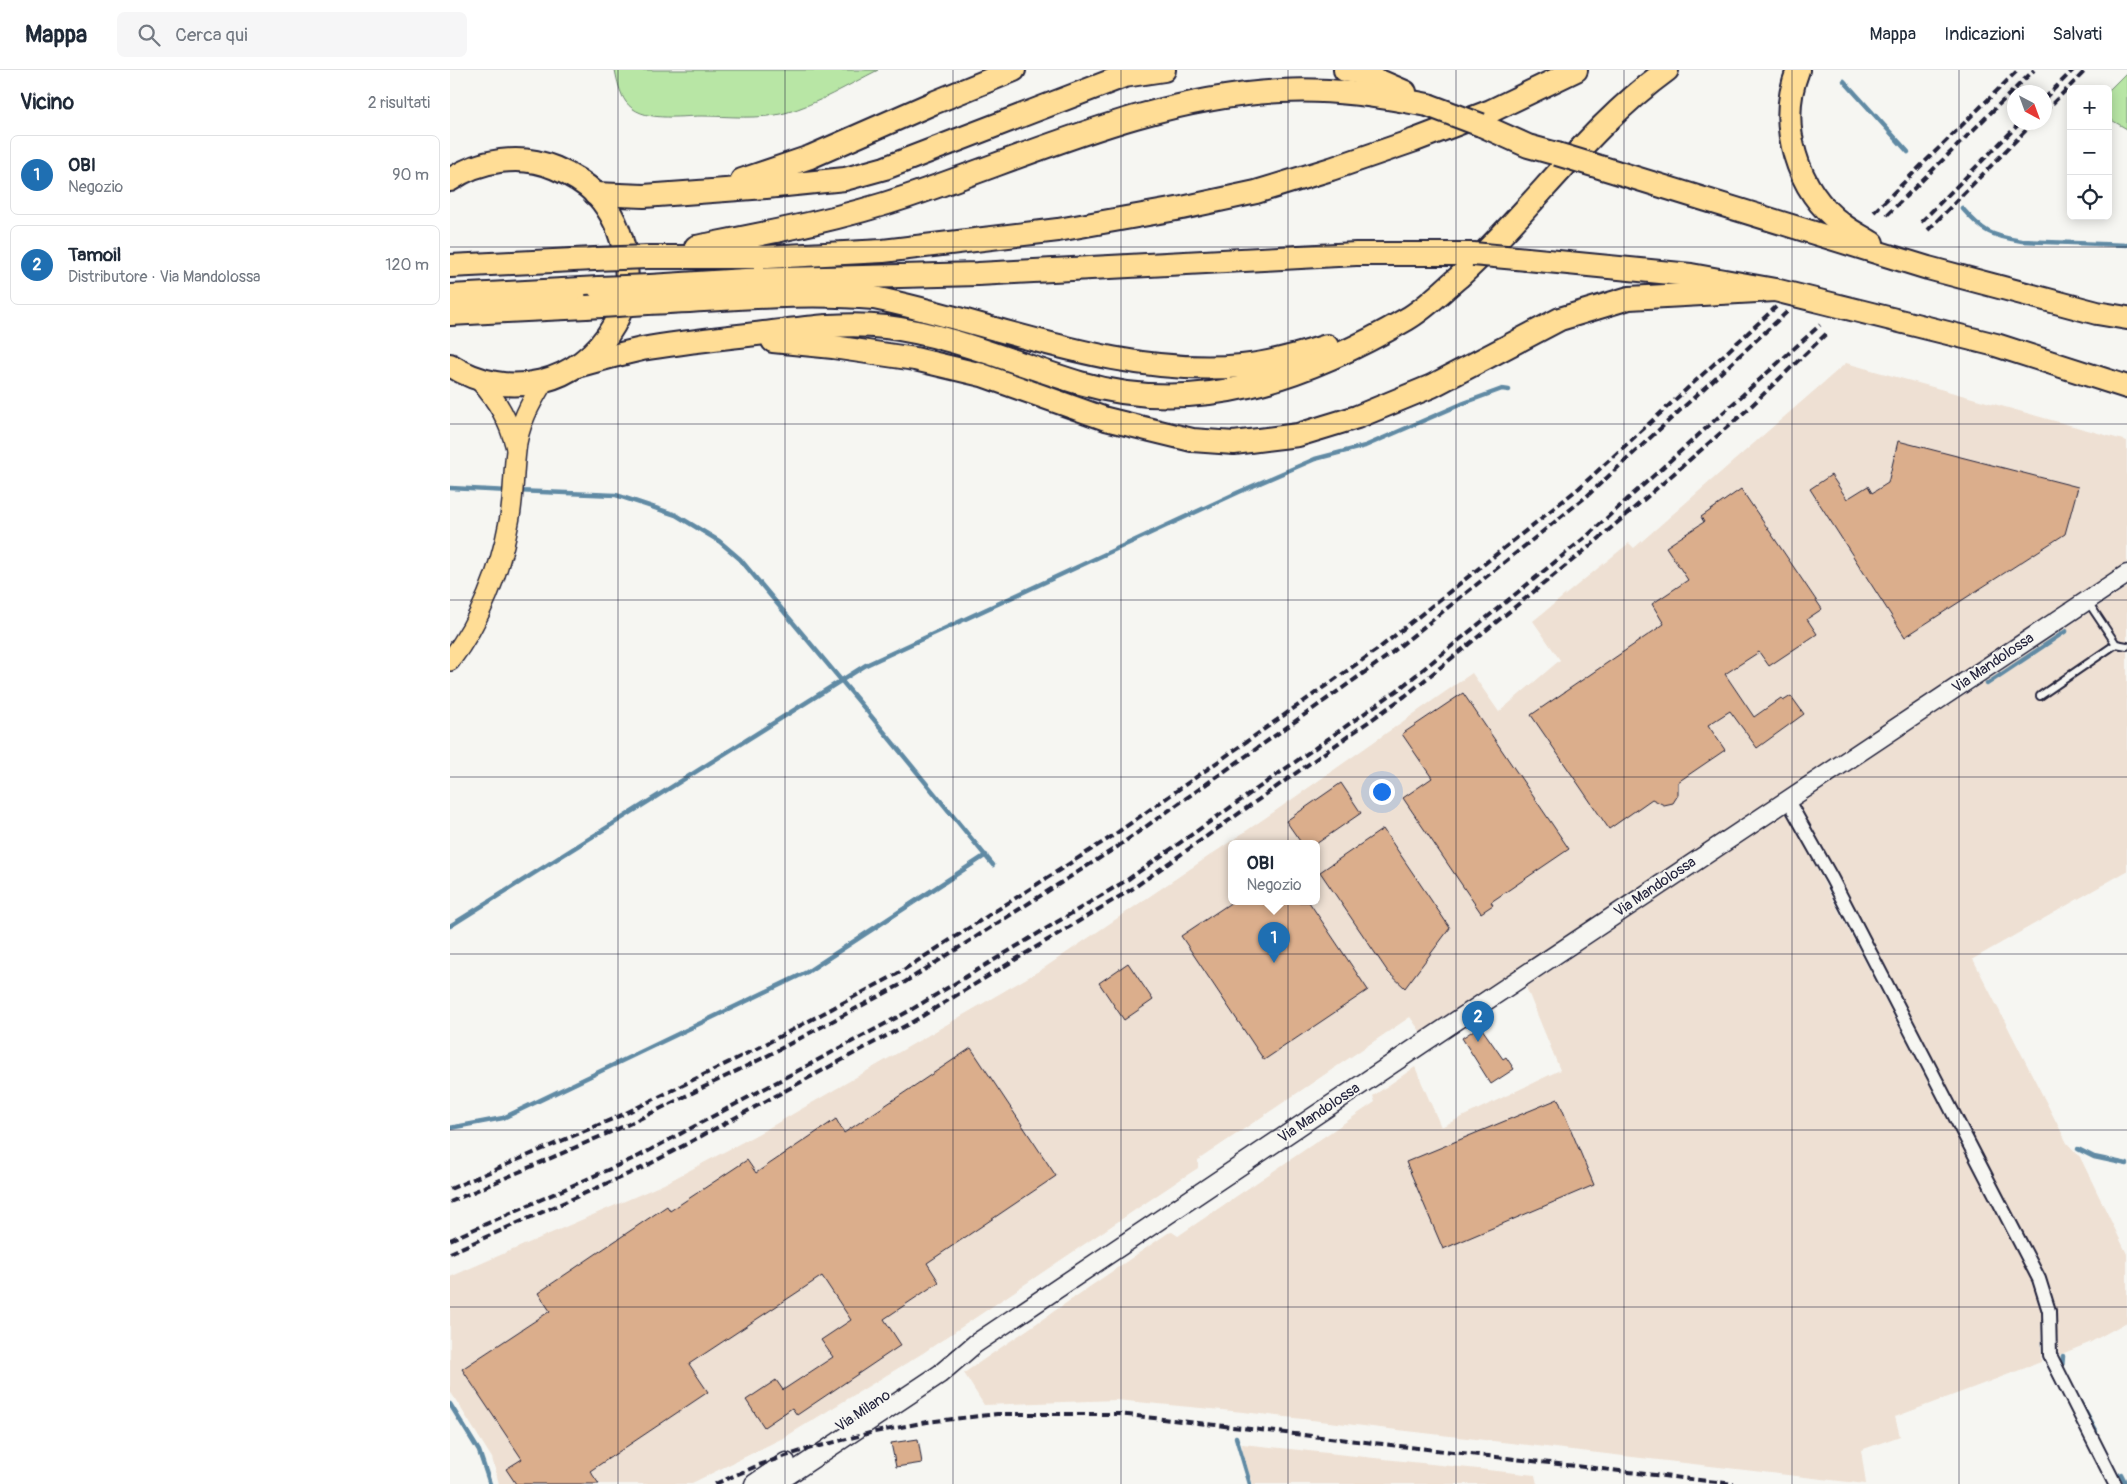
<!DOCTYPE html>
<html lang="it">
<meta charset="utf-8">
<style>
body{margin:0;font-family:Pangolin,sans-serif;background:#f6f6f7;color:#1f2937}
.controls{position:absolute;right:15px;top:15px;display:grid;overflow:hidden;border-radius:8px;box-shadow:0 2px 12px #0003}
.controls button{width:45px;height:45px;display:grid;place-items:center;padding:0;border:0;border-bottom:1px solid #e0e1e3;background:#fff;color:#1f2937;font:25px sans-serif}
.compass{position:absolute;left:1557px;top:15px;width:45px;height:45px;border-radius:50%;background:#fff;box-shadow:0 2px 12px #0003;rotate:139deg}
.you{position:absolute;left:931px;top:721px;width:18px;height:18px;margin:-12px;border:4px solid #fff;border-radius:50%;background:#1a73e8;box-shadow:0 0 0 8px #1a73e833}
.badge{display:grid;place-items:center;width:32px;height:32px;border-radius:50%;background:#1f6fb2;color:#fff;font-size:16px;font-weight:700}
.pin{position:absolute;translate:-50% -41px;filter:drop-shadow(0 1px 2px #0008)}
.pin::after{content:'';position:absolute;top:26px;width:18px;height:15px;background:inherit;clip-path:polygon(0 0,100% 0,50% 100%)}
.popup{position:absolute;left:778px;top:770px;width:92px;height:65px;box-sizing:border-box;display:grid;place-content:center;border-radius:8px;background:#fff;filter:drop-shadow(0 1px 4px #0005);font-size:16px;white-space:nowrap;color:#747a83}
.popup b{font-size:19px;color:#1f2937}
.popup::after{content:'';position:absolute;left:50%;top:100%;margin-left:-10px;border:10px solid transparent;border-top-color:#fff}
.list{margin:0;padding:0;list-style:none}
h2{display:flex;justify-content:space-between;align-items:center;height:65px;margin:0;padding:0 20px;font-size:21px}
h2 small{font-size:16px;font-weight:400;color:#747a83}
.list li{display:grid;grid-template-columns:32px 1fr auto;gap:15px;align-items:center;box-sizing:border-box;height:80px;margin:0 10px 10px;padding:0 10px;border:1px solid #e0e1e3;border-radius:8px}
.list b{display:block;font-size:19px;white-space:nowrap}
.list p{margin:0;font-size:16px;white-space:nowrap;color:#747a83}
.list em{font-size:16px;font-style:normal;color:#747a83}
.icon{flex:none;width:28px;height:28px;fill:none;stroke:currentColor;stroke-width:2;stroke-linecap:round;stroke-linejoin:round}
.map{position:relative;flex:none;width:1677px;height:1414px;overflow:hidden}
header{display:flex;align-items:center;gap:30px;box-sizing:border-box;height:70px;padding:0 25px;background:#fff;border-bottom:1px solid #e0e1e3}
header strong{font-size:24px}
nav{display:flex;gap:28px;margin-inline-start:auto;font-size:18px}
.search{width:350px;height:45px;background:#f6f6f7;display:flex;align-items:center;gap:12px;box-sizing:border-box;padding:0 18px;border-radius:8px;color:#747a83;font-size:19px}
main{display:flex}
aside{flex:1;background:#fff}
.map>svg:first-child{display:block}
</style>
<header>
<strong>Mappa</strong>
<div class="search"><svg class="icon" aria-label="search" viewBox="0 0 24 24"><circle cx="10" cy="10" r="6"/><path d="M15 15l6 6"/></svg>Cerca qui</div>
<nav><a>Mappa</a><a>Indicazioni</a><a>Salvati</a></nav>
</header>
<main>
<aside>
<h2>Vicino<small>2 risultati</small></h2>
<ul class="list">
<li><span class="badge">1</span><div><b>OBI</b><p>Negozio</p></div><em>90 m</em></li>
<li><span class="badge">2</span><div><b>Tamoil</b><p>Distributore · Via Mandolossa</p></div><em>120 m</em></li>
</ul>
</aside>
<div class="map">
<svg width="1677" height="1414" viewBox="0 0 1677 1414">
<rect width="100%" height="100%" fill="#f6f6f2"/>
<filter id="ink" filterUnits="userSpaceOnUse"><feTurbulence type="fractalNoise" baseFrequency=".02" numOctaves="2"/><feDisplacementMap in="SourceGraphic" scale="10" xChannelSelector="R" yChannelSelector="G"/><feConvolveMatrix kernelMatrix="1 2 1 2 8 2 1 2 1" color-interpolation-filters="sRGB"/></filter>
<g filter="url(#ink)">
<g fill="#eee0d3" fill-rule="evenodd">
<path d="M1396,293L1677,371V492L972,964L960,947L748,1090V1098L734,1107L473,1283L335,1367L240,1414H49L42,1388L0,1321V1207L214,1114L317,1059L594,898L821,744L1022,603L1049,642L1110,590L1083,551L1179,473L1184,478ZM782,774H866V832H782Z"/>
<path d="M1677,517V801L1523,889L1617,1073L1630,1087L1677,1184V1252L1639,1273L1609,1285L1604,1230L1348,735Z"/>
<path d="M1337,742L1579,1205L1591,1239V1292L1445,1347L1450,1366L1411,1380L1416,1414L793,1342L666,1330L534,1335L514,1303L718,1163L722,1162L728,1166L925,1032L923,1026L965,997L991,1057L1110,1000L1076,917Z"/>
<path d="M792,1374L1085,1405L1087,1414H803L793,1387Z"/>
</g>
<g fill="#b8e6a5" stroke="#6d8470">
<path d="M165,0H428C398,15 368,34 335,43C308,50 279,46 252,46C230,46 191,53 176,32C170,24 167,10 165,0Z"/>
<path d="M1677,2V59L1658,48V21Z"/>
</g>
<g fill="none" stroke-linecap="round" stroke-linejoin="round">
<g stroke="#608aa4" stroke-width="4.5">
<path d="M1394,11L1458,82"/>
<path d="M1512,138C1533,162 1541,166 1572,171L1677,175"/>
<path d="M0,418L59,421"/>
<path d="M66,421L166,425L226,445L269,471L290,489L421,646L543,795"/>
<path d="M1537,614L1616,561"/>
<path d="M0,856L416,595L789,422L865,389L915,376L1014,333L1052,319L1059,320"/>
<path d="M0,1058L53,1048L357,902L536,785"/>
<path d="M1628,1079L1644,1087L1677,1094"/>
<path d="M1612,1299L1613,1286"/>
<path d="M1630,1332L1646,1361"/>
<path d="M0,1334L29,1381L40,1414"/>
<path d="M786,1367L800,1414"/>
<path d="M1671,1404L1676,1414"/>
</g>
</g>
<g fill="#dbae8c" stroke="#22223b">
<path d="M1448,371L1628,417L1615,464L1455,567L1360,419L1381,405L1397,429L1418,416L1422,423L1438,413Z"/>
<path d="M1291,419L1372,539L1357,549L1367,564L1319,596L1309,582L1275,604L1304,647L1331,628L1333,631L1341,626L1354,644L1307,678L1280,641L1258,655L1275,680L1228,712V725L1223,733L1214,735L1202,729L1159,759L1081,645L1214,554L1202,534L1238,510L1216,477L1254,452L1251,447Z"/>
<path d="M1013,623L1119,779L1041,832L1043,835L1031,843L953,728L982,708L952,664Z"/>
<path d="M891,713L911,743L866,774H852L836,751Z"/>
<path d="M933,759L1000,858L955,918L938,902L870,802Z"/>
<path d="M782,832H859L918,920L814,990L731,866Z"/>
<path d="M678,893L703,930L674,950L649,913Z"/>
<path d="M1030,956L1053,989L1056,987L1064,999L1041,1014L1012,968Z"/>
<path d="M521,978L606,1106L477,1193L489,1212L434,1249L451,1275L347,1345L342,1338L314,1357L296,1330L326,1310L333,1320L383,1287L371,1270L401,1250L372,1206L239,1294L258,1322L140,1401L149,1414H66L56,1399L72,1389L12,1299L100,1241L88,1223L217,1136L220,1141L297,1090L306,1103L386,1049L394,1063Z"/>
<path d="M1108,1029L1144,1115L993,1179L956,1092Z"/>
<path d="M468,1369L472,1393L446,1397L441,1373Z"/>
</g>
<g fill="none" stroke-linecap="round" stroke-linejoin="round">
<g stroke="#22223b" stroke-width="10">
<g id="lane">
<path d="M1666,574L1677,576"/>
<path d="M1590,626L1666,574L1638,532"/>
</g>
</g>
<g stroke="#22223b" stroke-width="16">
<path id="street" d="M1337,729L1382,809L1589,1209L1599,1241L1600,1285L1665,1414"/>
</g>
<g stroke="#22223b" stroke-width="21">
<g id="secondary">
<path d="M304,1414L336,1392"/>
<path d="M325,1414L490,1304L525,1274L973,973L1677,504"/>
</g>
</g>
<g stroke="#22223b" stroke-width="22">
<g id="primary">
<path d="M29,310C48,331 59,351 66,378"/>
<path d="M0,591C30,552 50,501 59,452C64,428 63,405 66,381C68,355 81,332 94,311"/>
</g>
</g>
<g stroke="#22223b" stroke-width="26">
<g id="highway">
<path d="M895,0L911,3L955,22"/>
<path d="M1348,0C1327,54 1346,120 1393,155C1402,162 1413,167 1422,173"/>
<path d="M1031,55L1078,76L1107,84"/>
<path d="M1153,98L1478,198L1647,243L1677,248"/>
<path d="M0,110C29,90 71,83 105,98C119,104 134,112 146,124C177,158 187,214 164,255C130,315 57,332 0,295"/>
<path d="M292,110L360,87L483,33L564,0"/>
<path d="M145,124L194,126L316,117L395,109L435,98L674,6L714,0"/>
<path d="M246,177C317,163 388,150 456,127C581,85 698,28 831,21C881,18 929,26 978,35"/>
<path d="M198,187H317L433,181L608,160L732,138L806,122L881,99L965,70L1041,41L1126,0"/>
<path d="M1077,189L1241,205L1325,220L1546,275L1677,317"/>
<path d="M0,196L144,189"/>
<path d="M200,216L295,210L528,204L906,184H1023"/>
<path d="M0,226L149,218"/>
<path d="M198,233C272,230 351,221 424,228C543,252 668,308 792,296C821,293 849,285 877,276"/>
<path d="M0,244L136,237"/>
<path d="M323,271L383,277L465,289L532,305L656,349L742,370L784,373L848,365L907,347L982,316L1110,249L1179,228L1325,220"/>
<path d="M127,296C148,290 170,284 192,279C232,272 273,268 314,263C354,258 395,252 436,257C502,265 566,294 630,313C747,347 856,308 957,249C976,238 992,221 1009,207C1082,141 1137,58 1217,0"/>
</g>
</g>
<use href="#lane" stroke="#f6f6f2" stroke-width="6"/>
<use href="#street" stroke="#f6f6f2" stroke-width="12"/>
<use href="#secondary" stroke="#f6f6f2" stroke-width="18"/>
<use href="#primary" stroke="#ffdd96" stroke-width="19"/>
<use href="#highway" stroke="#ffdd96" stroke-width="22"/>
<g stroke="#22223b" stroke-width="4" stroke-dasharray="8 4" stroke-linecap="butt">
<path d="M1594,29L1623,0"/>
<path d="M1594,42L1636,0"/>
<path d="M1424,142L1568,0"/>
<path d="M1437,145L1584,0"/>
<path d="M1471,152L1571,52"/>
<path d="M1478,160L1584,52"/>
<path d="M0,1119L174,1044L308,978L447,904L661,767L928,579L1129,418L1326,237"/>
<path d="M0,1132L179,1054L313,988L452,914L667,777L935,588L1137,426L1338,241"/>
<path d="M0,1170L189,1086L459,941L677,810L949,619L1138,465L1370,255"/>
<path d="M0,1183L194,1097L464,951L682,819L955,626L1145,472L1297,340L1377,263"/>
<path d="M265,1414L309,1395L354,1380L420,1363L477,1352L547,1344H669L1284,1414"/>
</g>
<g stroke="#22223b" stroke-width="26" stroke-linecap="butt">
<g id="highway-bridge">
<path d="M978,35L1031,55"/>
<path d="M1107,84L1153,98"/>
<path d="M1023,184L1077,189"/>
<path d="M144,189L198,187"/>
<path d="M149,218L200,216"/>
<path d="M136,237L198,233"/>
</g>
</g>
<use href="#highway-bridge" stroke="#ffdd96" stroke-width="22"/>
</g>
</g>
<path fill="none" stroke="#22223b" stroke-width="1" stroke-opacity="0.55" d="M168,0V1414M335,0V1414M503,0V1414M671,0V1414M838,0V1414M1006,0V1414M1174,0V1414M1342,0V1414M1509,0V1414M0,177H1677M0,354H1677M0,530H1677M0,707H1677M0,884H1677M0,1060H1677M0,1237H1677"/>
<g text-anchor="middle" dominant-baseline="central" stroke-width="4" stroke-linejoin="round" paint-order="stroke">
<g font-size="15" fill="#22223b" stroke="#f6f6f2">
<text transform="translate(1543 593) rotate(-34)">Via Mandolossa</text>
<text transform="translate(1205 817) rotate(-34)">Via Mandolossa</text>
<text transform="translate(869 1043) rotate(-34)">Via Mandolossa</text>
<text transform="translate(413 1341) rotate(-34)">Via Milano</text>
</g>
</g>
</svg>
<div class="controls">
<button>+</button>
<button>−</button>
<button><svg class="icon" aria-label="locate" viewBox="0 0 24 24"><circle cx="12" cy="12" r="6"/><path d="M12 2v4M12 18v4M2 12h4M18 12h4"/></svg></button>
</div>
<svg class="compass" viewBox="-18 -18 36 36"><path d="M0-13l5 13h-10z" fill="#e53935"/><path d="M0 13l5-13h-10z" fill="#747a83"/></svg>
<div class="you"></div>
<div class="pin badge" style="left:824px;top:893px">1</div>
<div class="popup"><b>OBI</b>Negozio</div>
<div class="pin badge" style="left:1028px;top:972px">2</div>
</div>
</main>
